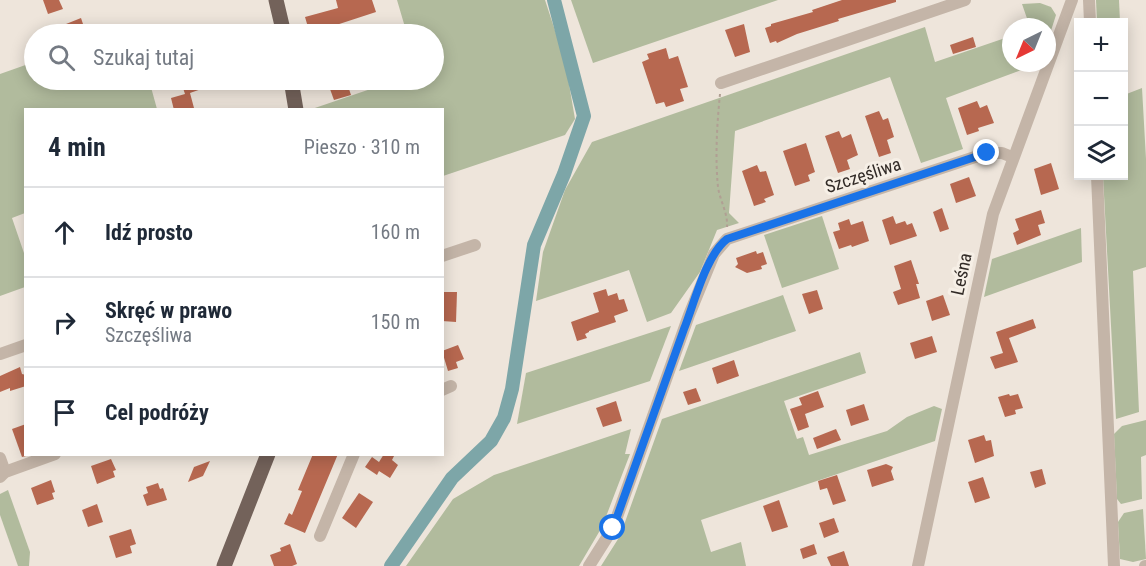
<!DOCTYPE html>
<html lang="pl">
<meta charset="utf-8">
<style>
body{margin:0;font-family:"Roboto Condensed",sans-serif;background:#f6f6f7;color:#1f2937}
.controls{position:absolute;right:18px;top:18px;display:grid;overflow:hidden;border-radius:0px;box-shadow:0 3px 15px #0003}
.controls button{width:54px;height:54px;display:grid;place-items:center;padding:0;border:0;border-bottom:2px solid #e0e1e3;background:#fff;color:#1f2937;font:30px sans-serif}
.compass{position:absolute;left:1002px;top:18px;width:54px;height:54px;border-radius:50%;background:#fff;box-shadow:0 3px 15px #0003;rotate:223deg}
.stop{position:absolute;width:18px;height:18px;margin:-14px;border:4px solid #1a73e8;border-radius:50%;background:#fff}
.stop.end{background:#1a73e8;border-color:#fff;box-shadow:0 2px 6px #0008}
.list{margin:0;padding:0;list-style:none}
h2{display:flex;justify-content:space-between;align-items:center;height:78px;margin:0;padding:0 24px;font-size:26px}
h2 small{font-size:20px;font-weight:400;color:#747a83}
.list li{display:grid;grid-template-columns:39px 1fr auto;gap:18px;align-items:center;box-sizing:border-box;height:90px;padding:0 24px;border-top:2px solid #e0e1e3}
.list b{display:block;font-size:22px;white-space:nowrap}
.list p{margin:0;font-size:20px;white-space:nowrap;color:#747a83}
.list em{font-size:20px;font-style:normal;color:#747a83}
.icon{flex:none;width:33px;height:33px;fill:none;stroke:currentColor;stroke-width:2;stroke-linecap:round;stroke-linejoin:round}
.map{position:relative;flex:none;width:1146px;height:566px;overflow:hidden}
.search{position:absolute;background:#fff;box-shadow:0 3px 15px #0003;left:24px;top:24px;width:420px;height:66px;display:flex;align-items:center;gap:15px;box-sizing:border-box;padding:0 21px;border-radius:33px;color:#747a83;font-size:22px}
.panel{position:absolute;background:#fff;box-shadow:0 3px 15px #0003;left:24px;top:108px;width:420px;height:348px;border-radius:0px}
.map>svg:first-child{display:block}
</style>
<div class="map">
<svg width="1146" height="566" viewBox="0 0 1146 566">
<rect width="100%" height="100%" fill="#eee5db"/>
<g fill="#b1bb9d">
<path d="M397,0H545L565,61L575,119L565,135L443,176L442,110H309L397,80H434V34H407Z"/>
<path d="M571,0H778L593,63Z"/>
<path d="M1096,0H1119L1120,22H1097Z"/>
<path d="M1040,3L1051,7L1056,15L1047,43V27H1030L1022,4Z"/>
<path d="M925,27L935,62L1011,36V63H1040L946,98L963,149L921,163L890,77L735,131L729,213L739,223L717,230L700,272L671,313L647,322L629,270L536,301L543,252L565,190L592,142Z"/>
<path d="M34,62V80H149L157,109L26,110L25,213L12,218L25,256V287L0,296V74Z"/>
<path d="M1142,88L1146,159V267L1133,271L1139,412L1116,419L1103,176H1124V95Z"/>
<path d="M822,216L839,269L782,288L764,235Z"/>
<path d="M1081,228L1082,262L984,297L992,259Z"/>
<path d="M783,295L796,331L679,371L696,325Z"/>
<path d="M671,326L650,381L517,424L526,373Z"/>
<path d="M860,352L866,373L784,401L797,439L803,437L809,455L887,431L907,417L934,406L942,409L935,441L701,520L711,552L741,542L746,566H601L620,536L662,419Z"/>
<path d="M1146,420V455L1141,457L1142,499L1121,504L1117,499L1114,434L1122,426Z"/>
<path d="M631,429L625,454H630L602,527L579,566H406L453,499L494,475Z"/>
<path d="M8,490L30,552L29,566H18L0,515V494Z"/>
<path d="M1143,509L1146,559L1133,562L1120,559L1118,522L1124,513Z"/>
</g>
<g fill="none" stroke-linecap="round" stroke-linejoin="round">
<path stroke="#7da6a8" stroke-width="14" d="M391,566L452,478L491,441L504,418L512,389L534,245L564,174L584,116L554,0"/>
</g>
<g fill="#b76850">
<path d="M43,0H59L63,9L48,14Z"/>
<path d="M336,0H372L376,12L327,28L328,34H310L305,17L338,8Z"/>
<path d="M842,0H896V2L838,19L839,21L797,34L777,43L776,41L770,43L765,28L771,26V24L813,12L812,10Z"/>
<path d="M81,18L85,30L70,34L66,24Z"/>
<path d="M744,24L750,52L735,57L725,30Z"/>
<path d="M973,37L976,47L953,54L950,45Z"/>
<path d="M666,48L669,59L678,56L688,87L680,89L684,101L666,107L664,102L656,104L642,62L649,59L647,54Z"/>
<path d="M187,80H224V81L190,93L194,108L174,110L171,98L185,94L181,82Z"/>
<path d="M333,80H346L351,95L334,100L327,81Z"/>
<path d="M977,101L980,108L987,105L994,123L978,128L979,131L967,135L958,108Z"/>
<path d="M879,111L883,120L888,118L894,137L887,140L891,153L879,157L865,116Z"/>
<path d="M839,131L842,138L851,134L858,155L847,160L850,169L838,173L825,136Z"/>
<path d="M806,143L815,172L808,175L810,181L795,186L783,151Z"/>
<path d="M1051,163L1059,189L1041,195L1034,169Z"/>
<path d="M757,165L760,172L766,171L774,195L764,199L766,202L754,206L742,171Z"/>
<path d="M969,177L976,196L956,203L950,184Z"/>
<path d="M942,208L949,229L940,232L933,212Z"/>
<path d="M1041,210L1045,223L1038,225L1041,235L1017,245L1013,233L1019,230L1015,219Z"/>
<path d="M893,216L896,224L905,221L907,225L912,223L917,236L890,245L882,220Z"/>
<path d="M849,219L851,225L863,221L869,241L852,247L851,245L839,249L833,232L840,230L838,223Z"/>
<path d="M756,251L757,254L763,252L767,264L761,266L762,269L747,273L735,267L738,264L736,258Z"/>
<path d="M911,260L919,284H916L920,298L898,305L893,292L901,289L894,266Z"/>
<path d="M606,289L608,296L617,293L619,300L624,299L628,311L614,316L616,322L589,331V332L585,334L587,338L577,341L571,322L599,312L593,293Z"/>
<path d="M817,290L823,309L809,314L802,294Z"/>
<path d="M442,292H457L456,322L442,321Z"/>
<path d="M943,295L950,315L932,321L926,301Z"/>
<path d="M1033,319L1036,328L1009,338L1018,362L995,369L990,357L1003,353L996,332Z"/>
<path d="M932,336L937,352L915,359L910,343Z"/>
<path d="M458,345L464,359L456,362L458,368L448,371L442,351Z"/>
<path d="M734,360L739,376L717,384L712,368Z"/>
<path d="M20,367L22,374L26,375V386L10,391V388L0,392V376Z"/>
<path d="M696,388L701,401L688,405L683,392Z"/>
<path d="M818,391L824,407L805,414L809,427L798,431L790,409L802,405L799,398Z"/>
<path d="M1009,394L1010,396L1018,394L1023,408L1015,410L1016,414L1005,417L998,397Z"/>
<path d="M616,401L622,421L603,427L596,408Z"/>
<path d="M864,404L869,420L851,426L846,410Z"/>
<path d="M26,424V456L22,457L12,429Z"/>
<path d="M836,429L841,440L817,449L813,438Z"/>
<path d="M984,435L986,441L991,440L994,456L975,463L968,440Z"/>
<path d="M313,454H338L305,533L284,524L289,513L292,515L302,491L298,490Z"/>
<path d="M384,454H395L392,460L398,465L390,478L379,471L377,475L365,467L372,457L379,462Z"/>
<path d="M111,459L116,470L113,471L115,477L97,484L91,466Z"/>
<path d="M210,461L203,476L188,482L194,467Z"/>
<path d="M886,464L893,467L891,471L894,480L872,487L867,470Z"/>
<path d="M1042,469L1046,484L1035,488L1030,472Z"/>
<path d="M837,475L846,501L833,505L827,488L820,490L818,481Z"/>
<path d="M983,477L990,498L975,503L968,482Z"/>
<path d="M51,480L55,492L52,493L54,499L37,505L31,488Z"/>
<path d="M158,483L160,489L163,488L167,500L147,506L143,495L148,493L146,487Z"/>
<path d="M359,493L373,502L356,528L342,518Z"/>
<path d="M779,500L788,527L772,532L763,506Z"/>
<path d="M97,504L103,522L88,527L82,510Z"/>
<path d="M834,518L839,532L824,538L819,523Z"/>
<path d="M131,529L136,544L130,546L132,553L116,558L109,536Z"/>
<path d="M290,544L297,564L292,566H274L270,555L281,551L280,548Z"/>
<path d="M814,544L817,554L803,559L800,549Z"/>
<path d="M844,551L849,566H831L827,557Z"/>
</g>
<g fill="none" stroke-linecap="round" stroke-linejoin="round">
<path stroke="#b09f93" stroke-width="2" stroke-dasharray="3 3" stroke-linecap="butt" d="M720,94C717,124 715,157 718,187C720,201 728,213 727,227"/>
<g stroke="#c4b5a8" stroke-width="12">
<path d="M1089,0L1090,22"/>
<path d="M721,83L965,0"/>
<path d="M1097,176L1114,566"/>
<path d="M442,256L475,245"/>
<path d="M0,354L26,345"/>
<path d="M442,390L451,386"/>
<path d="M0,458L5,472"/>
<path d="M0,477L5,472L55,454"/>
<path d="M320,536L354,454"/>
<path d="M589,566L613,528L689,315L714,254L727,239L987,153H1002L1012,157"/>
<path d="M918,566L993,214L1072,0"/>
<path d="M1145,566H1146"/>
</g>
<g stroke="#73625a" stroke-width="15">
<path d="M276,0L284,34"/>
<path d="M291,80L296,110"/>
<path d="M224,566L268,454"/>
</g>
</g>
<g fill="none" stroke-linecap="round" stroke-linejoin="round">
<path stroke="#1a73e8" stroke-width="8" d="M613,528C637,462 660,395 684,329C694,304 706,255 727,239L987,153"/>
</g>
<g text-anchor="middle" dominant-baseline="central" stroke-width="6" stroke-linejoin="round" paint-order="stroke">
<g font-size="18" fill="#322b27" stroke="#f6efe6">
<text transform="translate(863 175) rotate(-18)">Szczęśliwa</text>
<text transform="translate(961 274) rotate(-78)">Leśna</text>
</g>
</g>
</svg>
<div class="controls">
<button>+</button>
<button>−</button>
<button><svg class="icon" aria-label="layers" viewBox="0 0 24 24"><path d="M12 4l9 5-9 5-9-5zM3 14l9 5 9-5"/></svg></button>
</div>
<svg class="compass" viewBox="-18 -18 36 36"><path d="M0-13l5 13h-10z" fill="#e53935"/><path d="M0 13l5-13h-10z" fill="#747a83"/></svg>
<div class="stop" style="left:613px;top:528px"></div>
<div class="stop end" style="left:987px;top:153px"></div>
<div class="search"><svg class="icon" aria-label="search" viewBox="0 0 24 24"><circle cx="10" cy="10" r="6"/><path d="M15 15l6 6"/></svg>Szukaj tutaj</div>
<section class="panel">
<h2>4 min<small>Pieszo · 310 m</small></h2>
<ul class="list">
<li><svg class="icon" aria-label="ahead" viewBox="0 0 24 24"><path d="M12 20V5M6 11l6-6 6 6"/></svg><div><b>Idź prosto</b></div><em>160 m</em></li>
<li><svg class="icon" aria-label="right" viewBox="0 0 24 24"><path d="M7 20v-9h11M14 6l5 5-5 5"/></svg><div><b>Skręć w prawo</b><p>Szczęśliwa</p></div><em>150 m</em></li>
<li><svg class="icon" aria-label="arrive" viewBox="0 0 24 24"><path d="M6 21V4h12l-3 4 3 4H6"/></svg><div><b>Cel podróży</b></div></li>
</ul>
</section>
</div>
